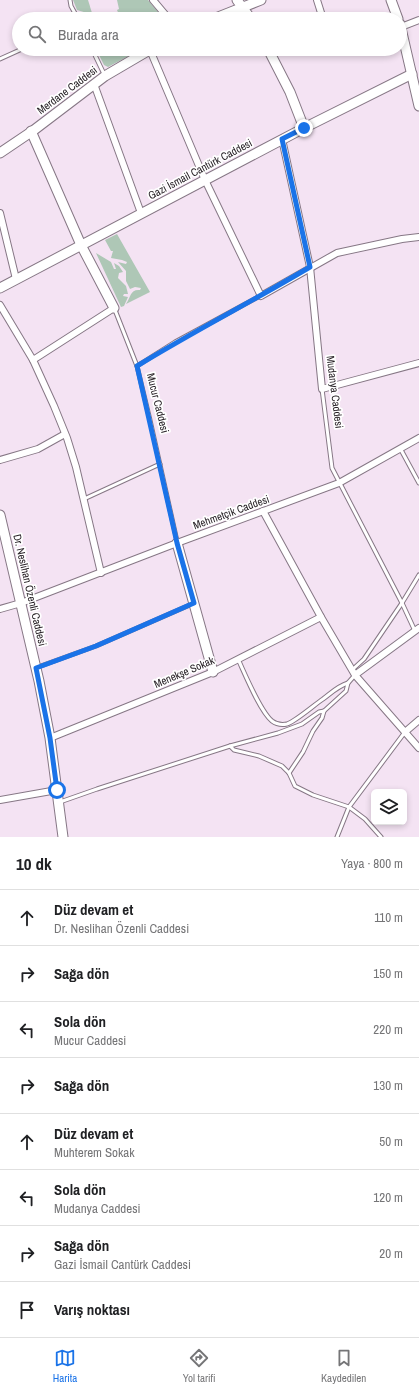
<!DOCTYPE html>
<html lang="tr">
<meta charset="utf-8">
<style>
body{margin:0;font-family:"Archivo Narrow",sans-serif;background:#f6f6f6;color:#202124}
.controls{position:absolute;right:12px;bottom:12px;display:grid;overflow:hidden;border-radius:6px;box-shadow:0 2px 6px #0003}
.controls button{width:36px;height:36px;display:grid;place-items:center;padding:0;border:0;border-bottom:1px solid #e0e0e0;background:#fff;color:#202124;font:20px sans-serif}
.stop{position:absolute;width:12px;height:12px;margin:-9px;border:3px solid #1a73e8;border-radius:50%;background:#fff}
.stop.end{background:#1a73e8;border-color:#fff;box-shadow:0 1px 4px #0008}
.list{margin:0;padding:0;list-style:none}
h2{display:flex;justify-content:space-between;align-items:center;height:52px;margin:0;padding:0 16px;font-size:17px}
h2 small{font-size:13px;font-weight:400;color:#757577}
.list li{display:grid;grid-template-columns:26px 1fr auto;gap:12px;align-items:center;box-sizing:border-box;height:56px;padding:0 16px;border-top:1px solid #e0e0e0}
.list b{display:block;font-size:15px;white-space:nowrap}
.list p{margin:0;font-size:13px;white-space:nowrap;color:#757577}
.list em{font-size:13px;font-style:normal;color:#757577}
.icon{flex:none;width:22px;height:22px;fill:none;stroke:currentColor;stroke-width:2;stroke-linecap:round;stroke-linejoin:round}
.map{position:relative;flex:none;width:419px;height:837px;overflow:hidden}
.search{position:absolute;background:#fff;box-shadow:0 2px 6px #0003;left:12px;right:12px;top:12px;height:44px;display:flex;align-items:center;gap:10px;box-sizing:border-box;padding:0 14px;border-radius:22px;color:#757577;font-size:15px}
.sheet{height:500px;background:#fff}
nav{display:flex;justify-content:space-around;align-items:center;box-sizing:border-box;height:56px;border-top:1px solid #e0e0e0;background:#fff;font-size:11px;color:#757577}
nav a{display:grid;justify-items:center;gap:2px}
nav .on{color:#1a73e8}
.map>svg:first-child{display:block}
</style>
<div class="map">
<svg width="419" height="837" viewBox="0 0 419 837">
<rect width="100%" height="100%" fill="#f4e3f3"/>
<g fill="#aec7b6">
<path d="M73,0H88L92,13H87L77,10Z"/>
<path d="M117,0H148L164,19H117L120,17L117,10L119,9Z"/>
<path d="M96,49H104L105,51L110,49H142L108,67L104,65Z"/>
<path d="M117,234L150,292L126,304C131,297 130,289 140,290L141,288L135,287L130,289L126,281V271L118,262L126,264L127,262L122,260L111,258L113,251H111L105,240Z"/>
<path d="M96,253L111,262L114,269H116L114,263L119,266L123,272L119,273L118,278L126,286L128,294H124L123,296L128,297L124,306L121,307Z"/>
</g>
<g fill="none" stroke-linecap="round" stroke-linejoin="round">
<g stroke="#867785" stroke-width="5">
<g id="lane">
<path d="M70,0L71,6L77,17"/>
<path d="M77,17L82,16L86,19"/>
<path d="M92,49L105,76"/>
<path d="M0,59L22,49"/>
<path d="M115,310L137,366L150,420L177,541"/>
<path d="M137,366L175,342L260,296"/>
<path d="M322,389L332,468L402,603L415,631"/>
<path d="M400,448L419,483"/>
<path d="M84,499L160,464"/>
<path d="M238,659C245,674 260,711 272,721C276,724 282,725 287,724C296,721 314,705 323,699C331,693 338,686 348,683"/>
<path d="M38,667L96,646L192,604"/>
<path d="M352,670L364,659L402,603L419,575"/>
<path d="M230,746L234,750L259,756L282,766L289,773L295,786L313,795L349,807L365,819L381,837"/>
<path d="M289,773L303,752L313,731L322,718L324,711L346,691L348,683L355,675"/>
<path d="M60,802L97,789L230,746L278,733L302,724L319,712L324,711"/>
<path d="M337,837L349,807L405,732"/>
</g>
</g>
<g stroke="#867785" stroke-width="8">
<g id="street">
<path d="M153,0L169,19"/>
<path d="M317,0L323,19"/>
<path d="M401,27L419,20"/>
<path d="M150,50L205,180L261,296L337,253L402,239L419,237"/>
<path d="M94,84L141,213"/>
<path d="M282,139L310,267L322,389L419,363"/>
<path d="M0,213L16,279"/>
<path d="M0,305L33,360L54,406L67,438L76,467L101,573"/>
<path d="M33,360L114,308"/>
<path d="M0,460L38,449L65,434"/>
<path d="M263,511L321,617L355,675L419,748"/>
<path d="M0,609L21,603L177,543L339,483L419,438"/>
<path d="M355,675L419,628"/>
<path d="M405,732L419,720"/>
<path d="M50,738L213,672L321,617"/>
<path d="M0,800L57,790"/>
</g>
</g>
<g stroke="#867785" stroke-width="11">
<g id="secondary">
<path d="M237,0L251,19"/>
<path d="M391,0L398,19"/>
<path d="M213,19L261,0"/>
<path d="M400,24L419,106"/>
<path d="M268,49L290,92L304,128"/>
<path d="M31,131L81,245L114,308"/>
<path d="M0,153L34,130L105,76L151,49"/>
<path d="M0,288L304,128L412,74"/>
<path d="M0,515L39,681L50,738L63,837"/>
<path d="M177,543L213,672"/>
</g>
</g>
<use href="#lane" stroke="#fff" stroke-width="3"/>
<use href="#street" stroke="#fff" stroke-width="6"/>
<use href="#secondary" stroke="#fff" stroke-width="9"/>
</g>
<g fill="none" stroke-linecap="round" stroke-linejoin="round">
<path stroke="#1a73e8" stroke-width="5" d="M57,790L50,738L36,668L96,646L194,603L177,543L137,366C194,331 253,301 310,267L282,139L304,128"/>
</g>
<g text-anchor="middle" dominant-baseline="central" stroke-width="3.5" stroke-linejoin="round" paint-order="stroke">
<g font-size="11" fill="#231d22" stroke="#fff">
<text transform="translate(67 90) rotate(-37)">Merdane Caddesi</text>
<text transform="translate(200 169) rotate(-28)">Gazi İsmail Cantürk Caddesi</text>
<text transform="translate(335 392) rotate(83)">Mudanya Caddesi</text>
<text transform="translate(158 403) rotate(76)">Mucur Caddesi</text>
<text transform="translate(231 512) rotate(-20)">Mehmetçik Caddesi</text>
<text transform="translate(30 590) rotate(77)">Dr. Neslihan Özenli Caddesi</text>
<text transform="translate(184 672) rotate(-23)">Menekşe Sokak</text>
</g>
</g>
</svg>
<div class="controls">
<button><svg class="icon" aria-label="layers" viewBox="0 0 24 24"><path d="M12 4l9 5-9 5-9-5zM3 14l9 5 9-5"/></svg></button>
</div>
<div class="stop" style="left:57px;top:790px"></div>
<div class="stop end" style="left:304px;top:128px"></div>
<div class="search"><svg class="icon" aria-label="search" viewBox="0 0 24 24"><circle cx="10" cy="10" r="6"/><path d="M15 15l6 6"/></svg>Burada ara</div>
</div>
<section class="sheet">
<h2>10 dk<small>Yaya · 800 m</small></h2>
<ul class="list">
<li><svg class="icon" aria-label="ahead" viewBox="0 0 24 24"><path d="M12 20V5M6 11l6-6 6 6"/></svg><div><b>Düz devam et</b><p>Dr. Neslihan Özenli Caddesi</p></div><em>110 m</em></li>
<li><svg class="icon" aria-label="right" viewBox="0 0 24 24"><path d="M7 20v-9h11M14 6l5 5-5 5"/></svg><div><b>Sağa dön</b></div><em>150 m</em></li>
<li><svg class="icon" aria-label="left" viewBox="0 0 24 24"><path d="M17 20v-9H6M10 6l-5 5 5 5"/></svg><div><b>Sola dön</b><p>Mucur Caddesi</p></div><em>220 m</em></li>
<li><svg class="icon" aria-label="right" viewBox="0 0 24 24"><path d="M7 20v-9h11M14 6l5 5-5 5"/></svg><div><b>Sağa dön</b></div><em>130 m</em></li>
<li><svg class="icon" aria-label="ahead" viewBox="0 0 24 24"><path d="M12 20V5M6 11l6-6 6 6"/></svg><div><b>Düz devam et</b><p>Muhterem Sokak</p></div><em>50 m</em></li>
<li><svg class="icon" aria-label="left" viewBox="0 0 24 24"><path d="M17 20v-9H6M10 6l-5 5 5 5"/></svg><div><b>Sola dön</b><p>Mudanya Caddesi</p></div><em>120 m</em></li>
<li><svg class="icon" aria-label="right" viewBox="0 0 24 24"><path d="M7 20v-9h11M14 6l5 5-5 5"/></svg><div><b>Sağa dön</b><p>Gazi İsmail Cantürk Caddesi</p></div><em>20 m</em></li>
<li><svg class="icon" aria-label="arrive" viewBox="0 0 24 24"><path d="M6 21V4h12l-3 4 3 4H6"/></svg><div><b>Varış noktası</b></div></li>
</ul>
</section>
<nav>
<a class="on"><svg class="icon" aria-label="map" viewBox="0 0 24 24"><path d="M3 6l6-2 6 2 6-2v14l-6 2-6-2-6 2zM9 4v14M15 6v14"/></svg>Harita</a>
<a><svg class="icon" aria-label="directions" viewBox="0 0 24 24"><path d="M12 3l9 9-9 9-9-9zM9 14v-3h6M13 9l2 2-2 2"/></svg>Yol tarifi</a>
<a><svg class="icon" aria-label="saved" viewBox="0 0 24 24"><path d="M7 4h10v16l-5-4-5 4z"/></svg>Kaydedilen</a>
</nav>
